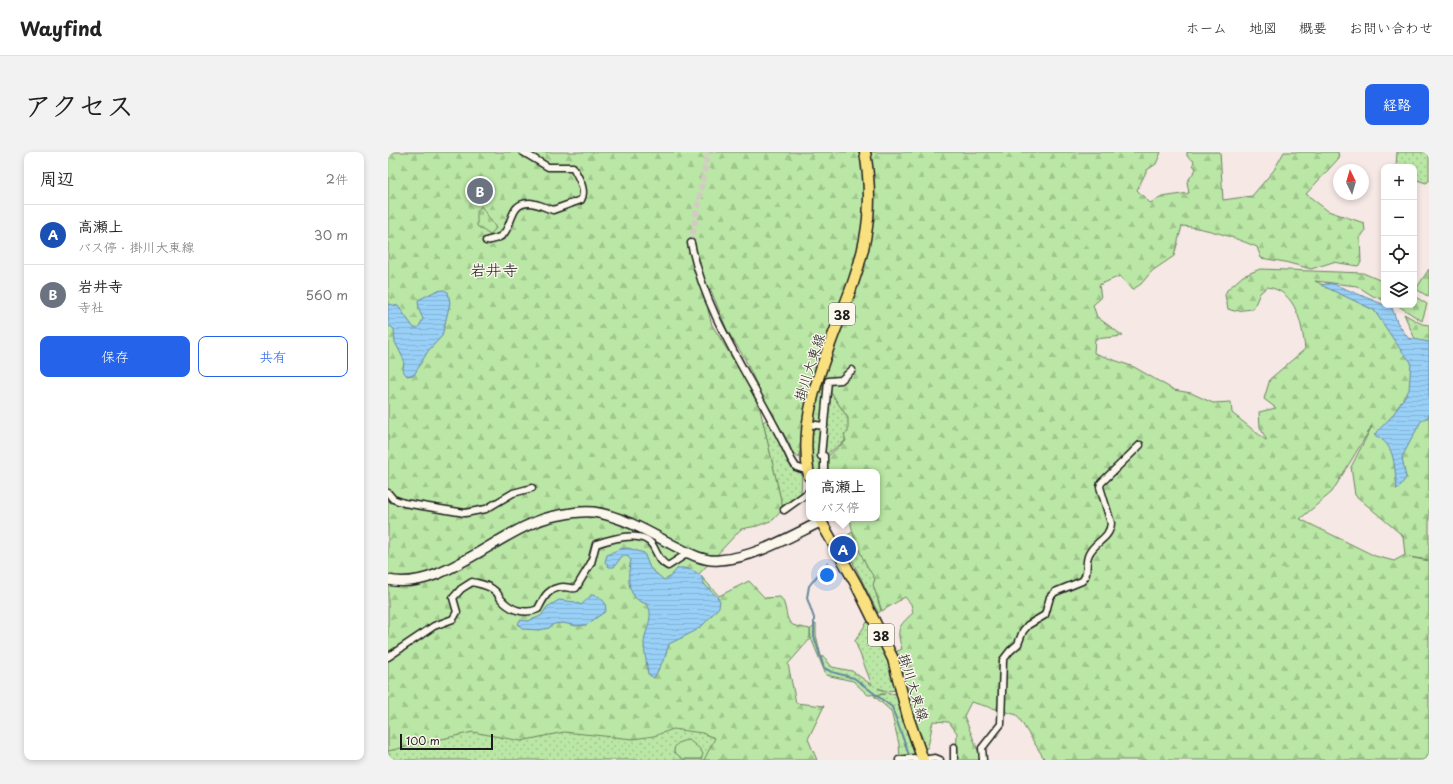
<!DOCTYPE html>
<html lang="ja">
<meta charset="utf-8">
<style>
body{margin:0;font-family:"Playpen Sans","Klee One",sans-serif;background:#f2f2f2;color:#222}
.controls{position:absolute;right:12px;top:12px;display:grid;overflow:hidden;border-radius:8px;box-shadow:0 2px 6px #0003}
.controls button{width:36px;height:36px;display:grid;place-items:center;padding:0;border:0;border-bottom:1px solid #e0e0e0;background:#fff;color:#222;font:20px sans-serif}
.compass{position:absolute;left:945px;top:12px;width:36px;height:36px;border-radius:50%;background:#fff;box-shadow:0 2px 6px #0003;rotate:355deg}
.scale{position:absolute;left:12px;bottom:10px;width:93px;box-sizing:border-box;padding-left:4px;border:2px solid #1c1c1c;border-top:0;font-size:11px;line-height:14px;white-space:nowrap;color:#1c1c1c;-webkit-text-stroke:3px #fbf7ec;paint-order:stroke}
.you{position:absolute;left:439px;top:423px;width:14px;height:14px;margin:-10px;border:3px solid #fff;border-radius:50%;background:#1a73e8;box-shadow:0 0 0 6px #1a73e833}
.badge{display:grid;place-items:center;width:26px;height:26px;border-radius:50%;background:#2563eb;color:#fff;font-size:13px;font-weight:700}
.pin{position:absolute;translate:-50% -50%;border:2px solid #fff;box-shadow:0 1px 4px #0006}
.popup{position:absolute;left:418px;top:317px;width:74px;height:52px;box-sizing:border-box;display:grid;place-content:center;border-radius:8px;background:#fff;filter:drop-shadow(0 1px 3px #0005);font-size:13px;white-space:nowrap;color:#767676}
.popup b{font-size:15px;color:#222}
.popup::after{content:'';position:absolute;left:50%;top:100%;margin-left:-8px;border:8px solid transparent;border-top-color:#fff}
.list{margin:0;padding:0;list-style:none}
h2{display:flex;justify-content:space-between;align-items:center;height:52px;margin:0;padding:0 16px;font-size:17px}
h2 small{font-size:13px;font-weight:400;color:#767676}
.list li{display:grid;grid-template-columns:26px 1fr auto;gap:12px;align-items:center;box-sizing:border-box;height:60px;padding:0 16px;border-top:1px solid #e0e0e0}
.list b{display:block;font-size:15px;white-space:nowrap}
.list p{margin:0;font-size:13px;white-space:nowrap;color:#767676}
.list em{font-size:13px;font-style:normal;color:#767676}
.actions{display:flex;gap:8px;padding:12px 16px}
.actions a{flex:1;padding:9px 0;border:1px solid #2563eb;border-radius:8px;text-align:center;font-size:14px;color:#2563eb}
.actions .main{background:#2563eb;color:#fff}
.icon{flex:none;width:22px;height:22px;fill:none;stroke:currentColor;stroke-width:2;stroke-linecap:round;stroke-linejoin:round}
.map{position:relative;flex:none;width:1041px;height:608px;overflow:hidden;border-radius:8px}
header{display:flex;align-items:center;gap:24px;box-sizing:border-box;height:56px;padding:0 20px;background:#fff;border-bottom:1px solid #e0e0e0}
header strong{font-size:19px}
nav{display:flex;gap:22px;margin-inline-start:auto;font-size:14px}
.intro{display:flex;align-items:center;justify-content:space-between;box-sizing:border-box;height:96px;padding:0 24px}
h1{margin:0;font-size:28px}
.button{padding:10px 18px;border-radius:8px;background:#2563eb;color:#fff;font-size:14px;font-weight:700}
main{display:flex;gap:24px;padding:0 24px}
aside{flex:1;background:#fff;border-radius:8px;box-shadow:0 2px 6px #0003}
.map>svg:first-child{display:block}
</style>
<header>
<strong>Wayfind</strong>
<nav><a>ホーム</a><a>地図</a><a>概要</a><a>お問い合わせ</a></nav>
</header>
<div class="intro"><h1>アクセス</h1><a class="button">経路</a></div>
<main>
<aside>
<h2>周辺<small>2件</small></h2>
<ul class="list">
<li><span class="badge" style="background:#1a4fb4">A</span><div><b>高瀬上</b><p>バス停 · 掛川大東線</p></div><em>30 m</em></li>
<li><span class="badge" style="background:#6b7280">B</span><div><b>岩井寺</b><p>寺社</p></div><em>560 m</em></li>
</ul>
<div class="actions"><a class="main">保存</a><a>共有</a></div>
</aside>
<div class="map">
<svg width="1041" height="608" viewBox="0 0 1041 608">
<defs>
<pattern id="grass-dots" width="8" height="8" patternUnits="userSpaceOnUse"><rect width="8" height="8" fill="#bae7a5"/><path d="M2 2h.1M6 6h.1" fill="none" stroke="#9fc68d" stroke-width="1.8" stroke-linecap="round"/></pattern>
<pattern id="forest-firs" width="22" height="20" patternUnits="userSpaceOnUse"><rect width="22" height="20" fill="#bae7a5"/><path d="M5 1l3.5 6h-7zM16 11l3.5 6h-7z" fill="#9fc68d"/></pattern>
<pattern id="cemetery-stones" width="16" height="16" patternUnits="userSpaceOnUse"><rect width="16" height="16" fill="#bae7a5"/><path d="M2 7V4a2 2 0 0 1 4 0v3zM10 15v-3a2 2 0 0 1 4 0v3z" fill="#9fc68d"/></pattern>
<pattern id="water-rules" width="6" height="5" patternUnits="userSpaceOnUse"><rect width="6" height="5" fill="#99d0f8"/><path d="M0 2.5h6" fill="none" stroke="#83b2d4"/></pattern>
</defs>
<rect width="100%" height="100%" fill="#f6e8e4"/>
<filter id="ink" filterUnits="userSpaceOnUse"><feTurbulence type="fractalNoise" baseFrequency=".025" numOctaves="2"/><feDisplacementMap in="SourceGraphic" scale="8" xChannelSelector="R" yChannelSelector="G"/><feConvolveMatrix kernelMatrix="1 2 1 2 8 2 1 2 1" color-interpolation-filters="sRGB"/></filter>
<g filter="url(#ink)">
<g fill="url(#grass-dots)" stroke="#6b8260">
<path d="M1009,0H1041V29L1038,31L1026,27V15H1008Z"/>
<path d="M439,235L460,266L461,280L457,283V289L436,304L433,320H426C420,293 425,265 430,239Z"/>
<path d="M380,267L400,311L414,321L413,344L395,357L375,270Z"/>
<path d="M464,380L487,427L486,434L493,459L490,461L454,388Z"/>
<path d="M479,470C496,486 501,516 508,538L498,539L490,536L501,542L511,541L531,608H512L511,592L503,559L486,544L497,542L480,543L465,529L438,523L423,486L422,478L428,472V483L433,504L437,506L444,515L464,519L484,533L467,489Z"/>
<path d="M339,570L351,608H0V576Z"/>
</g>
<g fill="url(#forest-firs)" stroke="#6b8260" fill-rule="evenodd">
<path d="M0,0H773L768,12L759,18L749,38L762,51L774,45L801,41L799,30L808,17L805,13L806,9L799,4V0H832L835,48L864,44L886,18L896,0H950L951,6L918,42L940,59L976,71L977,79L972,86L973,111L970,114L945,110L923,117L897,110L873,106L869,95C845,85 819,76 794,74L786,104L764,119L753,132L744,138L732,124L711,133L713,146L705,153L709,165L735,184L707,187L706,201L746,215L786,238L803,241L825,251L843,250L844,261L879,289L872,275L871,260L888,256L876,247L882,227L917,197C914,173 909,139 879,135L872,141L865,157L846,159L840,157L837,143L839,138L855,124L872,117L975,121L996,130V148L985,144L969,134L927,129L986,158L1019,204L1027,187L1016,162L1034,172L1041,173V408L1021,405L1041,409V608H657L629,563L583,550L576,564L594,608H568L569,581L561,570L545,569L540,595L537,597L528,574L507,500L514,497C508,478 510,474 525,461L523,452L517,445L494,459L485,433L487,427C475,409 465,388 462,366H489V320H436V304L441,303L458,289L456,282L460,280V266L439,235L423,242L418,257L411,306L405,302L401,291L387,267L386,262L378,252L356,205L339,178L322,136L320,158L324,173L359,230L372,257L395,357L385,368L369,374L353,377L311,422L331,444L361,429L377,446L392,445C400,452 396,469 405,473C410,475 417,476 422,477V487L400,512L408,551L436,554L420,587L429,608H316L327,586L314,581L285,577L266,584L245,587L176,580L133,589L85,580L0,599ZM984,274L963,315L967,343L1015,384L1017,403L1006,409L987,404L912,367L944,340Z"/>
<path d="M1041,117V145L1028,137Z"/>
<path d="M1026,144L1039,152L1034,169L1009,153H1026Z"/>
</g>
<path fill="url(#cemetery-stones)" stroke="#6b8260" d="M93,54L108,76L102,83L89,74V60Z"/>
<path fill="#bae7a5" stroke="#6b8260" d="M301,588L312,597L315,602L313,607H295L286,600C286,591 293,589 301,588Z"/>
<g fill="url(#water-rules)" stroke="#6788a0">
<path d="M943,131L1004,156L1009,170L1020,186L1041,190V264L1033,269L1014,305L1018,326L1009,338C1006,317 1009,292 986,283L1004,264L1021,238L1023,210L1012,197L986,158L933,133Z"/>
<path d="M56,138L60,140L62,151L54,184L40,199L26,223L19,224L15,219L16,208L7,190L6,177L2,174L0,175V152L10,154L26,176H30L35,167L31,158L30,148L48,139Z"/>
<path d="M240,396L256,401L262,416L276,428L282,425L290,416C297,415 308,419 313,424C315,427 315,430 317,433C322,439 328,442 332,449L331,455L316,472L307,479L281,492L277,505L266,526L260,522C259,512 256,500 256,491C257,477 267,464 259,452C238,447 239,424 243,408L239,404H234L226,415H221L217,410L219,403L231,397Z"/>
<path d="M204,443L212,445L217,451L218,459L198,473L189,474L175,471L166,472L161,476L151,478L135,477L130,472L132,468L140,469L153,464L159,455L171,448L187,450L193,453Z"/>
</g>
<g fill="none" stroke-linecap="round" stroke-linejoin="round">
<path stroke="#6788a0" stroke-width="2" d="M440,410L421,434L419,446L426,466V484L436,516L444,520L466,526L504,555L522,606"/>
<path stroke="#d5c9c6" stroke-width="6" stroke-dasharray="6 3" stroke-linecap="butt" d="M303,91L320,0"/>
<g stroke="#1c1c1c" stroke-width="9">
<g id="street">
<path d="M98,89C104,87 113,87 117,80C125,69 123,51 141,51C149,51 158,56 165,58L193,48C199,38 190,25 185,15H160L135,0"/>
<path d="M303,91C319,171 370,234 403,307L408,315L420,319"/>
<path d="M420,272L436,274"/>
<path d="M436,320V304H433L440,229L453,228L464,218"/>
<path d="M0,341L5,347L16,351L77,361L98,357L125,341L144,336"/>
<path d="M396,358L421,340"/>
<path d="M0,505L46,474L65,467L69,460L65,446L73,437L84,430C92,432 101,433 107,439C110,441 111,445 113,447C122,458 137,463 150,457C156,445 160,436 175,435C180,435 184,437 188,436L203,411L208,392C223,387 255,377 265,394C270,403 271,409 280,414L300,401"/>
<path d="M511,608L526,606L528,608"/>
<path d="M535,608L547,606L552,608"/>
<path d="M566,608V595"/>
<path d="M595,608L594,596L613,572L615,508L622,499L630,492L635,479L640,473L657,463L662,445L667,440L694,429C702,421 696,411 701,402C707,389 722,387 723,371L712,335L713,331L752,293"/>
</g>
</g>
<g stroke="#1c1c1c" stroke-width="12">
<path id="secondary" d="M0,428C56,441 116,371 172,363C182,361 195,359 205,360C233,364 259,379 283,392C297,399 314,410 331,408C366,406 401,385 432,370"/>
</g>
<g stroke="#1c1c1c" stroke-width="13">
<g id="primary">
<path d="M421,324C408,257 444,192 465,131C481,86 485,47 477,0"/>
<path d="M431,366L468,432L505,507L520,565L535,608"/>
</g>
</g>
<use href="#street" stroke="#fbf7ec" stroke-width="6"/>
<use href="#secondary" stroke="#fbf7ec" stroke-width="9"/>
<use href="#primary" stroke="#fae180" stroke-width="10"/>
</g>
</g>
<g text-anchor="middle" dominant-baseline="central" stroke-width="3" stroke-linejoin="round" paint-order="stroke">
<g fill="#fbf7ec" stroke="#5f5e5a" stroke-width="1">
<rect x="441" y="151" width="26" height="22" rx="3"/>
<rect x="480" y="472" width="26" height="22" rx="3"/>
</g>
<g font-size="13" font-weight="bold" fill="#1c1c1c">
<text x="454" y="162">38</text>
<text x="493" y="483">38</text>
</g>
<g font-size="14" fill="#1c1c1c" stroke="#fbf7ec">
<text transform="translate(421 215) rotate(-72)">掛川大東線</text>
<text transform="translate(526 535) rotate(73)">掛川大東線</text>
</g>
<g font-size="16" fill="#1c1c1c" stroke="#fbf7ec">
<text x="106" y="117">岩井寺</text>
</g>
</g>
</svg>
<div class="controls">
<button>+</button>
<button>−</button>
<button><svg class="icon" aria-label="locate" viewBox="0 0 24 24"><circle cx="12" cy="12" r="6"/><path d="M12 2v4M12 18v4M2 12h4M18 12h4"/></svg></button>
<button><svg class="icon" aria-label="layers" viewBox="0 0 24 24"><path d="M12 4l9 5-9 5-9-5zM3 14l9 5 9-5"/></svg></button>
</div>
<svg class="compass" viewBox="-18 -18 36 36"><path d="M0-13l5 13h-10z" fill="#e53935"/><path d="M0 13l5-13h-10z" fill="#767676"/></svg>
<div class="scale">100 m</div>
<div class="you"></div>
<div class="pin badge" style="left:455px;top:397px;background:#1a4fb4">A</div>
<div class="popup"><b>高瀬上</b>バス停</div>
<div class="pin badge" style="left:92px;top:39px;background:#6b7280">B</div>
</div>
</main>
